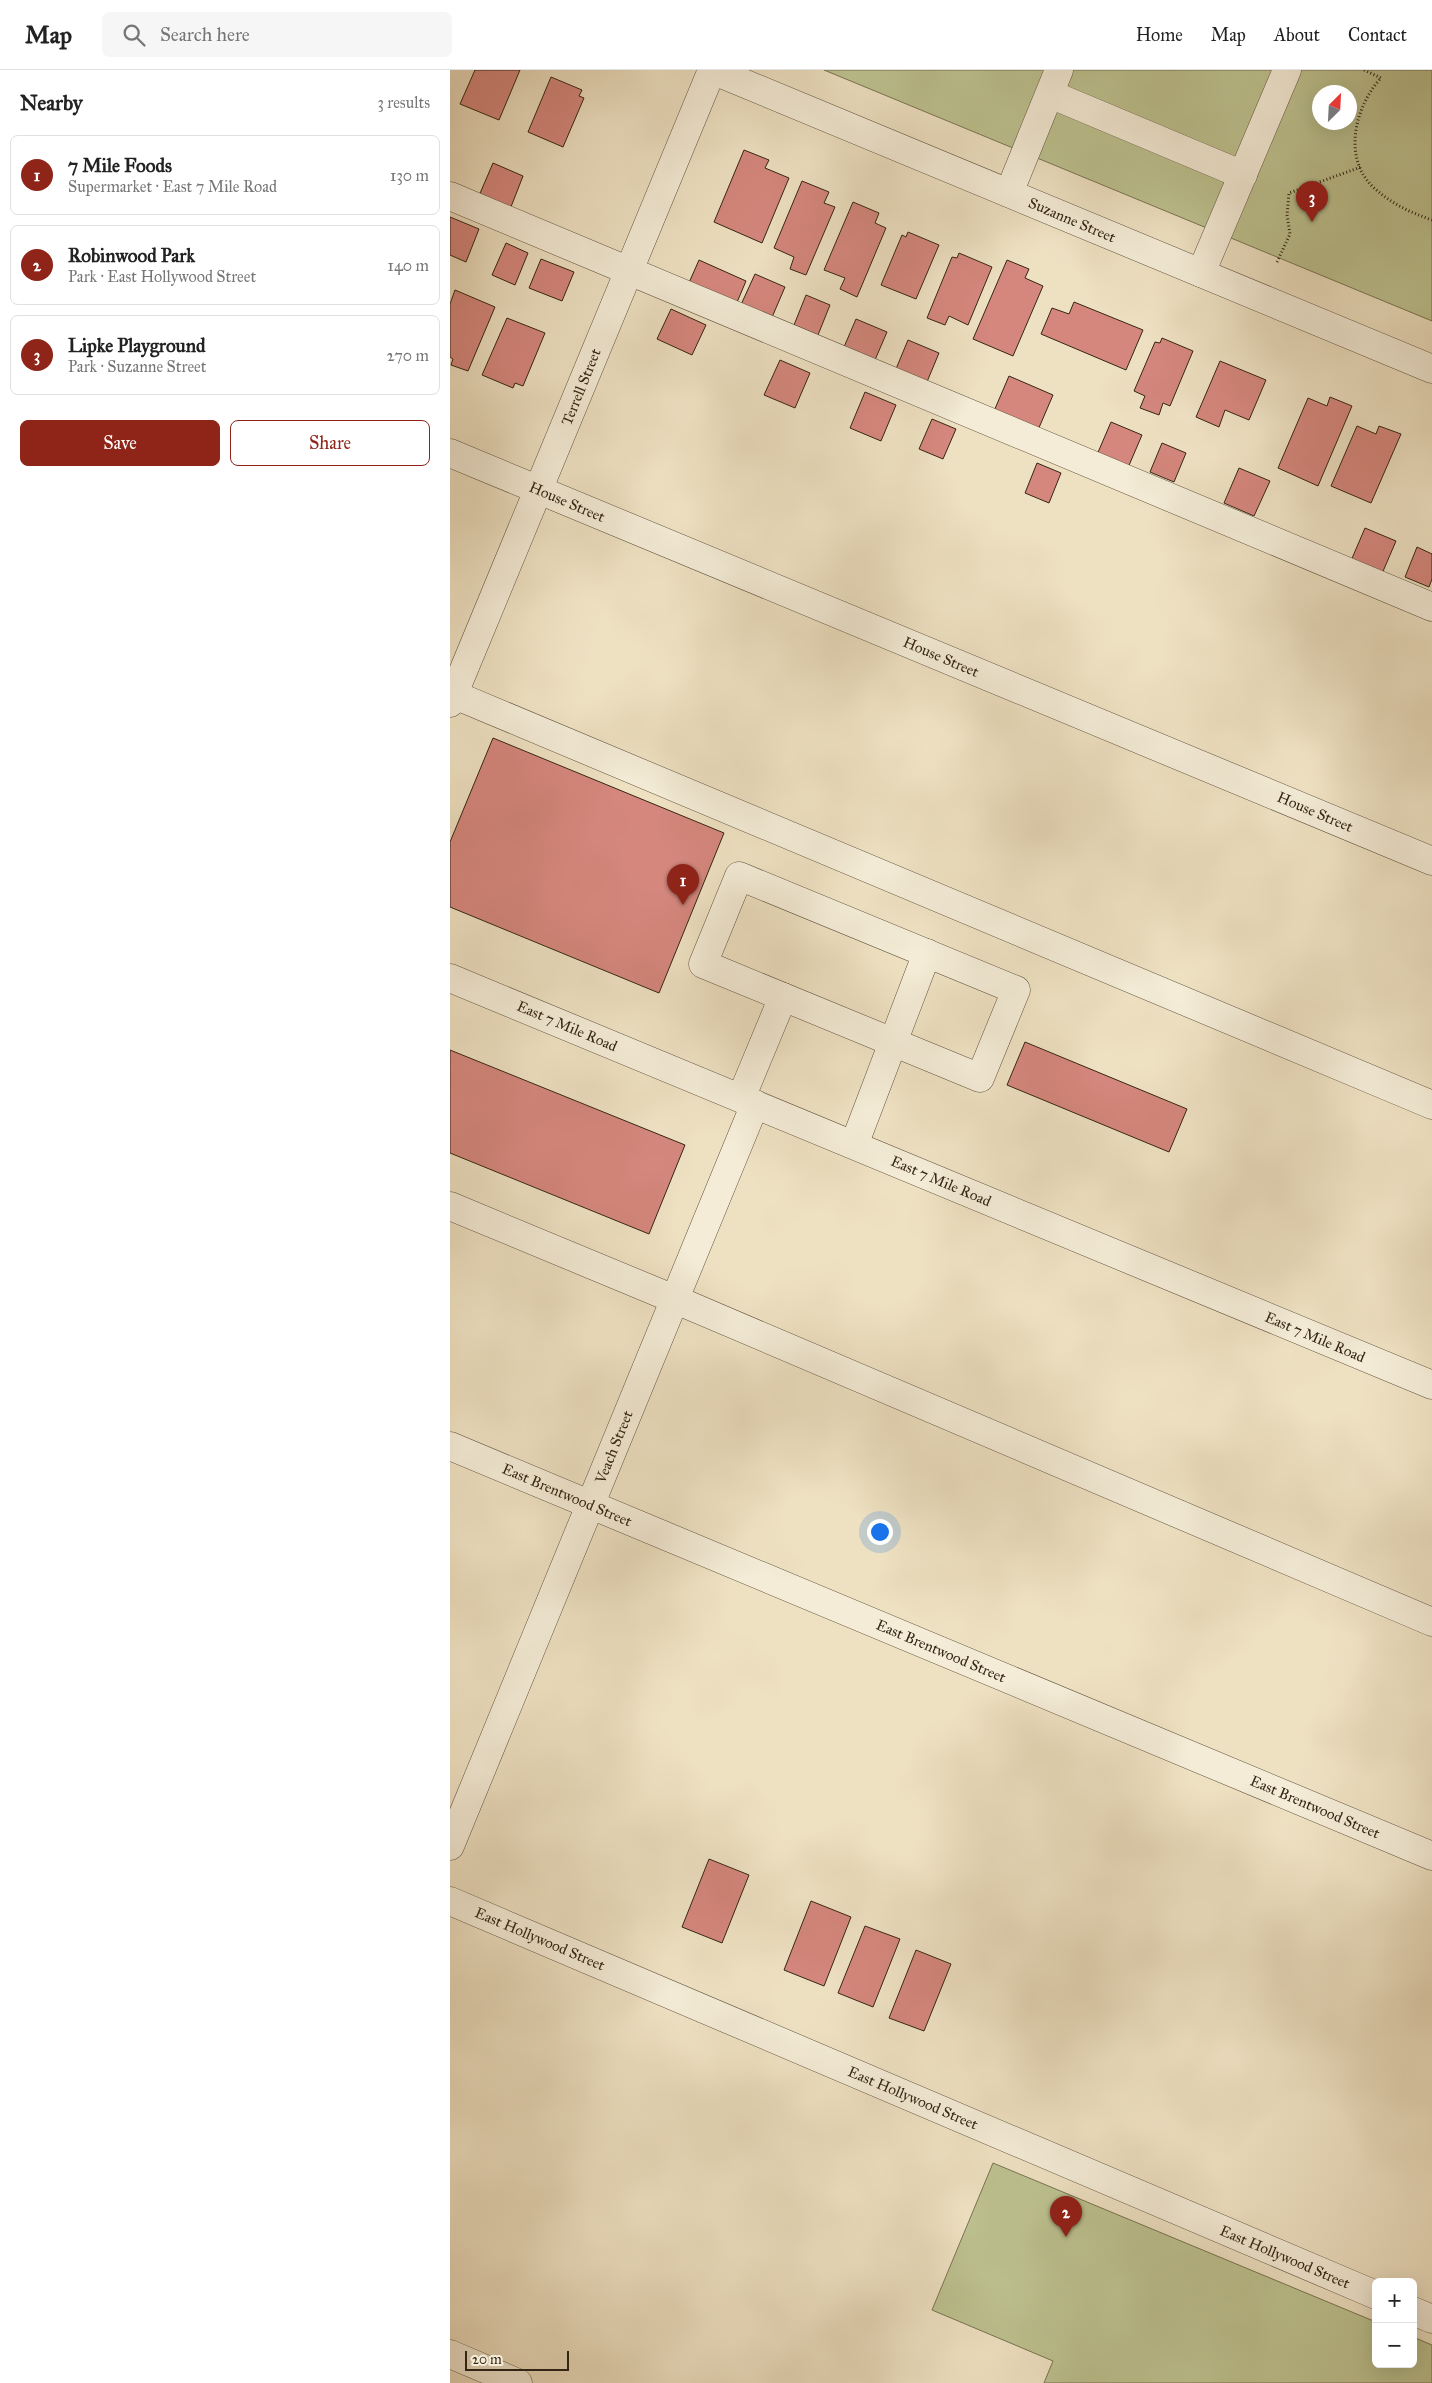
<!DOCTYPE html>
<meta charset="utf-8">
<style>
body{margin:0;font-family:"IM FELL Great Primer",serif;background:#f6f6f6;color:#222}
.controls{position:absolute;right:15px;bottom:15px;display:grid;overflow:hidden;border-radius:8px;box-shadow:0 5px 20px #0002}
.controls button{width:45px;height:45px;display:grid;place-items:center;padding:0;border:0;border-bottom:1px solid #e0e0e0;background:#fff;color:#222;font:25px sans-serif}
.compass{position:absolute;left:862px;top:15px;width:45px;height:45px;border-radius:50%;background:#fff;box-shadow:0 5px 20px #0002;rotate:24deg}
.scale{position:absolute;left:15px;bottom:12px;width:104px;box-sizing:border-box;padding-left:5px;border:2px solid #342515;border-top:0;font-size:14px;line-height:18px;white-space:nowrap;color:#342515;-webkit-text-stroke:4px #f4ecd7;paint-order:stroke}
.you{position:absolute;left:429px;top:1461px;width:18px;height:18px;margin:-12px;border:4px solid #fff;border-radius:50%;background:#1a73e8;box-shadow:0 0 0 8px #1a73e833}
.badge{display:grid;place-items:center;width:32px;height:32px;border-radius:50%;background:#8f2418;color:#fff;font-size:16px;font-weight:700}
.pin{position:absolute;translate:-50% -41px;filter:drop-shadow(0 1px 2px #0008)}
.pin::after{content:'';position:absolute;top:26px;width:18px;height:15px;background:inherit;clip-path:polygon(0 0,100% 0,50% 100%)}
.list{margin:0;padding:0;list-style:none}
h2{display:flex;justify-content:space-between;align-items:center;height:65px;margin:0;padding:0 20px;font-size:21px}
h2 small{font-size:16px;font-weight:400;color:#767676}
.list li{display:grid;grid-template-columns:32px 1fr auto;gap:15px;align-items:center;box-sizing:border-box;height:80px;margin:0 10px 10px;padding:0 10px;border:1px solid #e0e0e0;border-radius:8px}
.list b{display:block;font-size:19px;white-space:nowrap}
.list p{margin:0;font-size:16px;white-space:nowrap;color:#767676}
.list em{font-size:16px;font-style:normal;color:#767676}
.actions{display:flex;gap:10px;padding:15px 20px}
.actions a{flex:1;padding:11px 0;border:1px solid #8f2418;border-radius:8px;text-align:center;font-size:18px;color:#8f2418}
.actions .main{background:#8f2418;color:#fff}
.icon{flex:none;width:28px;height:28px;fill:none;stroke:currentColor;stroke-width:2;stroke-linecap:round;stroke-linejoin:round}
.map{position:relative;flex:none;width:982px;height:2313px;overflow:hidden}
header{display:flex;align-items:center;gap:30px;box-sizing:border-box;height:70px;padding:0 25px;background:#fff;border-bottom:1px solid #e0e0e0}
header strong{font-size:24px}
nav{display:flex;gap:28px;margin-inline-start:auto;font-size:18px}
.search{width:350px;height:45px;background:#f6f6f6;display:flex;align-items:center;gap:12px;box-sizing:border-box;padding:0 18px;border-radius:8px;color:#767676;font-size:19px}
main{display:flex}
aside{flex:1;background:#fff}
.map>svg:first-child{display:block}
</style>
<header>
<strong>Map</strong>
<div class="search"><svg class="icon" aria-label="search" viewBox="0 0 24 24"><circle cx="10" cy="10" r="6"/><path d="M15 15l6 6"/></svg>Search here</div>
<nav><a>Home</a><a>Map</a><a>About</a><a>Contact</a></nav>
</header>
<main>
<aside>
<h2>Nearby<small>3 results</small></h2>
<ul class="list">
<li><span class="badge">1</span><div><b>7 Mile Foods</b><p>Supermarket · East 7 Mile Road</p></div><em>130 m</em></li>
<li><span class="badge">2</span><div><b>Robinwood Park</b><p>Park · East Hollywood Street</p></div><em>140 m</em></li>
<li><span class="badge">3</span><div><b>Lipke Playground</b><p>Park · Suzanne Street</p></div><em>270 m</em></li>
</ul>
<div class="actions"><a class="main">Save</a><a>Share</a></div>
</aside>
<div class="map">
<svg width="982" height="2313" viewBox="0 0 982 2313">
<rect width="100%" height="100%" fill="#eee1c2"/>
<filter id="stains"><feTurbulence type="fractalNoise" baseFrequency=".004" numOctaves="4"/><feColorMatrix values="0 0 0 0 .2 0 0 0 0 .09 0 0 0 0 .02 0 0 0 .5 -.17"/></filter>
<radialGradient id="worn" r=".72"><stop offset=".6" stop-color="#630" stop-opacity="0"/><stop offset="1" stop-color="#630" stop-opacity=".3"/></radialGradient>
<g fill="#bdc290" stroke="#787452" fill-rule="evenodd">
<path d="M374,0H982V251ZM869,22H899V52H869Z"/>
<path d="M543,2093L926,2252V2294H963V2267L982,2275V2313H594L603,2291L482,2240Z"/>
</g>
<g fill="#d5877d" stroke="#342515">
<path d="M25,0H70L49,50L10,34Z"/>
<path d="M101,7L132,20L129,26L134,28L113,77L78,62Z"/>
<path d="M294,80L319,90L315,98L339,108L312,173L264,152Z"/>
<path d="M43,93L73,106L59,142L28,128Z"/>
<path d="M352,111L379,122L374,133L385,137L356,205L340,199L344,187L324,178Z"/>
<path d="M403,132L429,143L425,153L436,158L407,227L390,219L395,208L374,200Z"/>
<path d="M0,147L29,159L16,192L0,185Z"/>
<path d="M458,162L489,175L466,229L431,215L452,165L456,167Z"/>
<path d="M56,173L78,183L65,215L42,205Z"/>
<path d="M509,183L542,197L518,255L499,246L495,255L477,248L502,187L507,188Z"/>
<path d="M91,189L124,202L112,231L79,218Z"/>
<path d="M249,190L296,211L285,237L238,215Z"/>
<path d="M557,190L579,199L575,208L593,216L563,286L523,269Z"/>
<path d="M305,204L335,217L320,252L289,239Z"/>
<path d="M5,220L45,237L18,301L1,295L3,289L0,287V234Z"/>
<path d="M356,225L380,235L368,265L344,255Z"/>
<path d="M624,232L693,260L676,300L591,264L602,238L619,244Z"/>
<path d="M221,239L256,255L242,285L207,269Z"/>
<path d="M57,248L95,263L73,316L65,313L63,318L32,305Z"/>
<path d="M406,249L437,262L422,297L391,284Z"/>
<path d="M712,268L743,281L720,336L713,333L709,345L690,338L695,326L684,321L705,272L710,273Z"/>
<path d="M458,270L489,283L474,319L443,306Z"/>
<path d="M330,290L360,303L345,338L314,325Z"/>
<path d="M770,291L816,310L799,350L775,340L769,357L746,347Z"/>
<path d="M559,306L603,325L588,360L544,341Z"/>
<path d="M415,322L446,335L431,371L400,358Z"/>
<path d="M880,327L902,336L868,416L828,398L858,328L877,336Z"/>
<path d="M482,349L506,359L493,389L469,379Z"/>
<path d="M661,352L692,365L677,400L646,387Z"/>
<path d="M907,356L926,364L929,356L951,364L921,433L881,416Z"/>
<path d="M712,373L736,383L724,412L700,402Z"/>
<path d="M587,393L611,403L599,433L575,423Z"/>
<path d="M789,398L820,411L804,446L774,433Z"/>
<path d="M915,458L946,471L931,506L900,493Z"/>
<path d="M967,477L982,484V509L979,517L955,507Z"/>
<path d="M43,668L274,763L209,923L0,837V772Z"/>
<path d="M575,972L737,1039L719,1082L557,1015Z"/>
<path d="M0,980L235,1075L199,1164L0,1083Z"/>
<path d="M259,1789L299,1805L272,1873L232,1857Z"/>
<path d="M361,1831L401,1847L374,1916L334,1900Z"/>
<path d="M415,1856L450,1869L423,1937L388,1923Z"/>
<path d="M466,1880L501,1894L474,1961L439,1948Z"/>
</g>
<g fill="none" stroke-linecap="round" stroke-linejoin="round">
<g stroke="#625440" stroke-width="29">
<g id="minor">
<path d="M262,0L982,299"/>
<path d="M600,24L793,105"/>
<path d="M559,123L609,0"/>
<path d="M0,126L982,537"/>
<path d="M751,203L837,0"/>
<path d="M0,383L982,791"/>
<path d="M0,623L982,1035"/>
<path d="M0,633L262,0"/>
<path d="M289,806L566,920L530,1008L253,894Z"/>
<path d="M0,908L982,1315"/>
<path d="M291,1028L333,927"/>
<path d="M404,1075L477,883"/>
<path d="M0,1136L224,1229L982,1552"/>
<path d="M0,1376L982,1786"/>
<path d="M0,1776L305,1034"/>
<path d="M0,1831L926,2225"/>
<path d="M963,2241L982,2249"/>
<path d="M0,2284L68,2313"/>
</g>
</g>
<g stroke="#342515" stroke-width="3" stroke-dasharray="1 2.5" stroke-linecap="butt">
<path d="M914,0L931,8C906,35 892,86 922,116C940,133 959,142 982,150"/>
<path d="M827,192L840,164L837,145L839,123L911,97"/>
</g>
<use href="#minor" stroke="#f4ecd7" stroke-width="28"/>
</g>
<g text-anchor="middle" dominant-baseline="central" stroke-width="4" stroke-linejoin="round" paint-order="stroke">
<g font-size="15" fill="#342515" stroke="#f4ecd7">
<text transform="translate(622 150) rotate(23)">Suzanne Street</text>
<text transform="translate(131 317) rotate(-68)">Terrell Street</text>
<text transform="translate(117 432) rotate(23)">House Street</text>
<text transform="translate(491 587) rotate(23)">House Street</text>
<text transform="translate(865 742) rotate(23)">House Street</text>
<text transform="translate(117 956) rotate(23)">East 7 Mile Road</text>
<text transform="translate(491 1111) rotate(23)">East 7 Mile Road</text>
<text transform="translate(865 1267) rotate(23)">East 7 Mile Road</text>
<text transform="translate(164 1377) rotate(-68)">Veach Street</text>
<text transform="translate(117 1425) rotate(23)">East Brentwood Street</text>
<text transform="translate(491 1581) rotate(23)">East Brentwood Street</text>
<text transform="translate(865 1737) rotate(23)">East Brentwood Street</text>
<text transform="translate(90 1869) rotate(23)">East Hollywood Street</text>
<text transform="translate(463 2028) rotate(23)">East Hollywood Street</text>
<text transform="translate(835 2187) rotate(23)">East Hollywood Street</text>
</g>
</g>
<rect width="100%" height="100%" filter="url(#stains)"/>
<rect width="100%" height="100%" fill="url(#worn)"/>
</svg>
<div class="controls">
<button>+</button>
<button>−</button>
</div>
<svg class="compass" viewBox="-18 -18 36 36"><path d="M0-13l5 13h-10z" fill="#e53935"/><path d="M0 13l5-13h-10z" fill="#767676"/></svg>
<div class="scale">20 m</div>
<div class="you"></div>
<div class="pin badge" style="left:233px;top:835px">1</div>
<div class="pin badge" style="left:616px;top:2167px">2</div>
<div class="pin badge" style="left:862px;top:152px">3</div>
</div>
</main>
